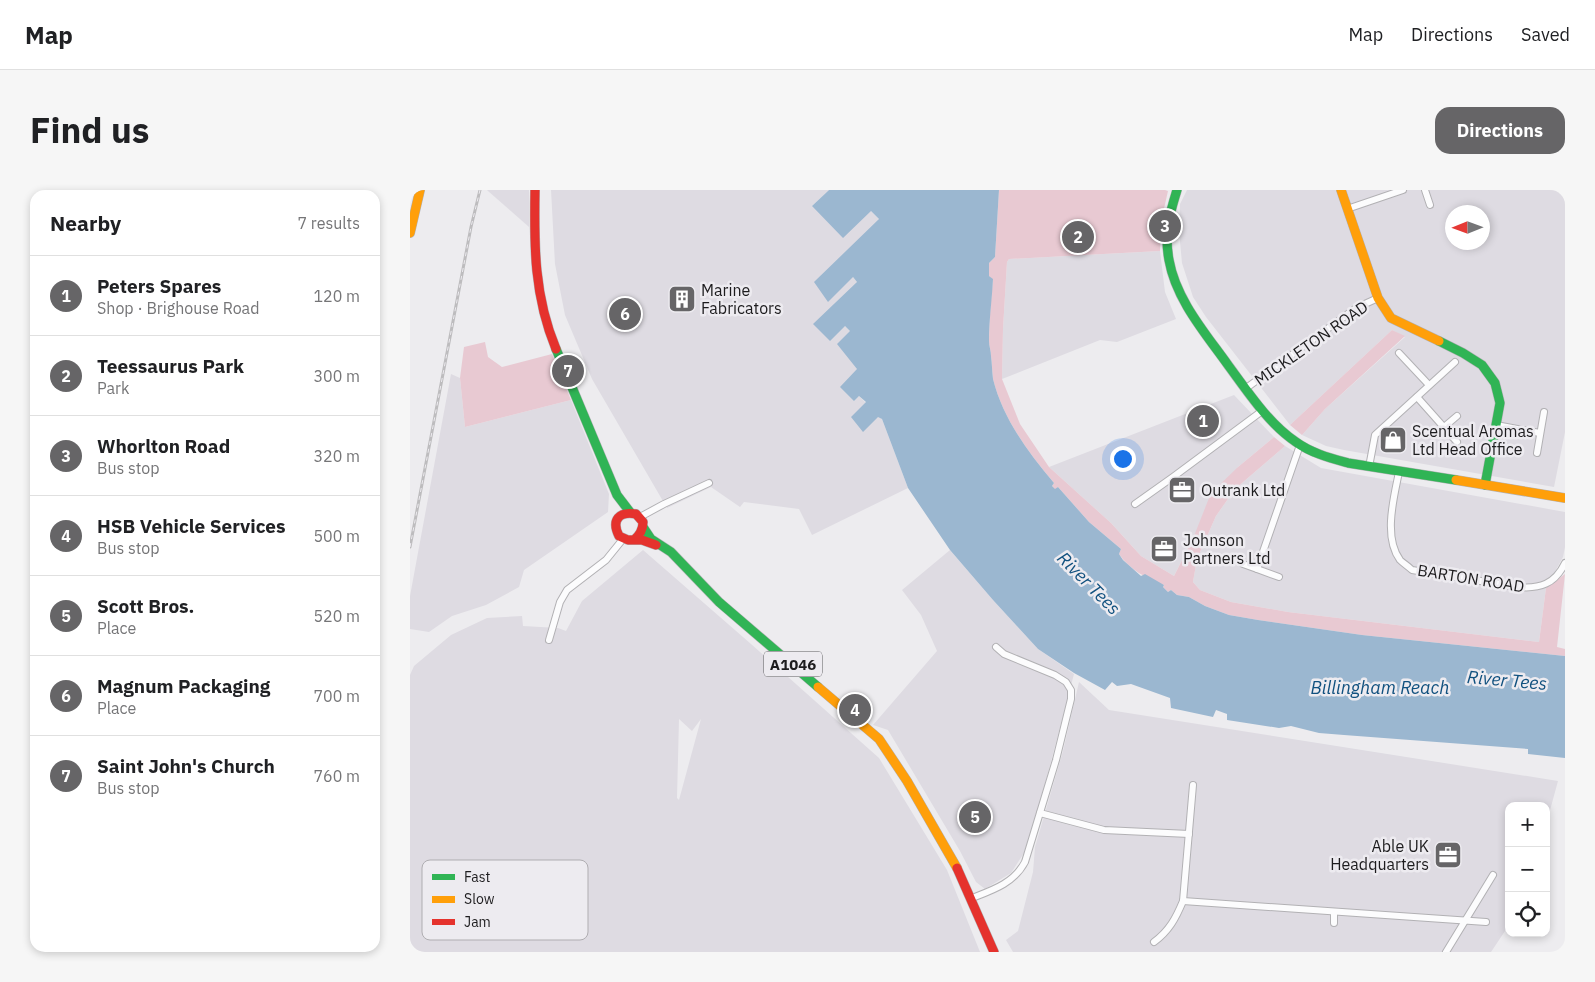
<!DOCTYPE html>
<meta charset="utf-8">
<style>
body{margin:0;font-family:"IBM Plex Sans",sans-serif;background:#f6f6f6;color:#202124}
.controls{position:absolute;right:15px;bottom:15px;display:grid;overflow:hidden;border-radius:10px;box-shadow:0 2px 8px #0003}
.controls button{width:45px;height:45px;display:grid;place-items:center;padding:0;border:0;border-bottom:1px solid #e0e0e0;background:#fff;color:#202124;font:25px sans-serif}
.compass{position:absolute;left:1035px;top:15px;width:45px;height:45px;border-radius:50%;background:#fff;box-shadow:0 2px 8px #0003;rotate:269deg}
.you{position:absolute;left:712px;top:268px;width:18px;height:18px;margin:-12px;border:4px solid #fff;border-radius:50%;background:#1a73e8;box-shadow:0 0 0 8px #1a73e833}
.badge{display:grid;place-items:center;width:32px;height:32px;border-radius:50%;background:#666567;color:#fff;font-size:16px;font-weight:700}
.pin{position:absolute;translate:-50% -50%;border:2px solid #fff;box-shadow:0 1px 5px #0006}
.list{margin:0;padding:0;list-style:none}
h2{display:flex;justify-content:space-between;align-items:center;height:65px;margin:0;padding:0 20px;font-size:21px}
h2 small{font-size:16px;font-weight:400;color:#757577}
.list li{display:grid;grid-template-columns:32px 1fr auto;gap:15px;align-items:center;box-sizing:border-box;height:80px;padding:0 20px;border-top:1px solid #e0e0e0}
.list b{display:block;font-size:19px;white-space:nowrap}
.list p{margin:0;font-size:16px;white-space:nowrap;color:#757577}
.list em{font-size:16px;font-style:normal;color:#757577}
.icon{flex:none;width:28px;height:28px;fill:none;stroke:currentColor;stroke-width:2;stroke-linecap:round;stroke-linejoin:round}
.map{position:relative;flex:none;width:1155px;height:762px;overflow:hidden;border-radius:15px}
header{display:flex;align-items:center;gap:30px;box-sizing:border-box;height:70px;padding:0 25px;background:#fff;border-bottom:1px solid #e0e0e0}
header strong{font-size:24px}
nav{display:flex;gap:28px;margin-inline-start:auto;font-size:18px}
.intro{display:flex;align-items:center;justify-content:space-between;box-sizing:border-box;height:120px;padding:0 30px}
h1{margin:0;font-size:35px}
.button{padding:12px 22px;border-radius:15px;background:#666567;color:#fff;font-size:18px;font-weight:700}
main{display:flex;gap:30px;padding:0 30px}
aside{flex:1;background:#fff;border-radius:15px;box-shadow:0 2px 8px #0003}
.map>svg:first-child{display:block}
</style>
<header>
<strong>Map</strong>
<nav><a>Map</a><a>Directions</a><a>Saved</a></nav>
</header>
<div class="intro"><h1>Find us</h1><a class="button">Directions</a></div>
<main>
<aside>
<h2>Nearby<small>7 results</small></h2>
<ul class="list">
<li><span class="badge">1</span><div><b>Peters Spares</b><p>Shop · Brighouse Road</p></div><em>120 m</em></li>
<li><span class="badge">2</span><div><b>Teessaurus Park</b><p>Park</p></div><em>300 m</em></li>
<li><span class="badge">3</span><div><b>Whorlton Road</b><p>Bus stop</p></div><em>320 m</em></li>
<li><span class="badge">4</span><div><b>HSB Vehicle Services</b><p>Bus stop</p></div><em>500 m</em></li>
<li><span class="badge">5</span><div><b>Scott Bros.</b><p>Place</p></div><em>520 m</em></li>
<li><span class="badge">6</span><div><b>Magnum Packaging</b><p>Place</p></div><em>700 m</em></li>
<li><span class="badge">7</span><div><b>Saint John's Church</b><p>Bus stop</p></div><em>760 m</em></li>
</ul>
</aside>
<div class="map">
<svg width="1155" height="762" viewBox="0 0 1155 762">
<rect width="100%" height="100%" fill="#edecef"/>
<g fill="#dedbe2" fill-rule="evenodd">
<path d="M77,0H119V37L78,1Z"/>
<path d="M141,0H419L402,16L461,21L469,29L443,87L447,92L435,136L440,141L447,179L444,211L449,206L472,229L498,298L402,345L389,319L334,312L330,317L301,297L257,318L182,189L155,125L145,74Z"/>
<path d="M777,0H1155V242L1144,297L934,260L916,256L892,245L915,219L995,147L982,140L880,235L796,127L783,107L772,73L769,41L770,14ZM1042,22H1072V52H1042Z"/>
<path d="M750,61L755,102L766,129L707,152L690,150L592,189L593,139L597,72L599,69Z"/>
<path d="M41,184L50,188L55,237L161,210L199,304L198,322L114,380L109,397L76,415L42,426L19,442L0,439V406Z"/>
<path d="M824,205L864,247L828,277L784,346L764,386L731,366L701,333L639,277Z"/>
<path d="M875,256L911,278L1155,322V357L1153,367L1136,398L1129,452L878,422L821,412L790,400L783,392L787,369L806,326L825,299Z"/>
<path d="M233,360L341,454L469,568L537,680L570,762H0V485L4,476L41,445L77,428L112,426L113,436L148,438L156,441L172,411ZM269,529L282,541L291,529L269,610L267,608Z"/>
<path d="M540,360L583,410L628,459L664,484L633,602L614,663L601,683L575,699L566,692L550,661L478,540L463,535L527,461L511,425L492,400Z"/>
<path d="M669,492L699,520L1148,591L1136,635V616H1099V735L1081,762H603L596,750L608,741L623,682L625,657L653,561Z"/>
</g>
<g fill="#e8c9d2">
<path d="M589,0H755L758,1L751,32L750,61L599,69L597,72L593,139L592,189L610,234L639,277L701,333L731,366L764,386L784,346L801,303L828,277L864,247L875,256L825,299L806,326L787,369L783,392L790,400L821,412L878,422L1129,452L1136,398L1155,384L1147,457L1155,459V466L952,445L848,430L819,425L795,416L779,407L767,405L761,400L758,402L753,397L754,395C736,388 720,380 709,364L711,359L679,332L648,297L645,300L642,296L644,293C618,262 593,229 583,189C582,181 582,173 581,166C581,161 579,156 579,151C579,130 581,110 583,90L579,86V73L585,67Z"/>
<path d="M982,140L995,146L915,219L892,245L880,235Z"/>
<path d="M75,152L78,167L92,177L142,164L161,210L55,237L50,188L54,157Z"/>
</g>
<path fill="#9bb7d0" d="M419,0H589L585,67L579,73V86L583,89C582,110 579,130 579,151C579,156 581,161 581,166C582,173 582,181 583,189C593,229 618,262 644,293L642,296L645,299L648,297L679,332L711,359L709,364L713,370L731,386L735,384L754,395L753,397L758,402L761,400L767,405L779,407L795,416L819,425L848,430L952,445L1155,466V568L1118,564V559L934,545L909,543L881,536L869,538L817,530V524L806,520L803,527L761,518L760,508L721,494L707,496L702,492L695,500L664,483L628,459L583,410L540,360L498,298L472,229L468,227L453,242L441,227L456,212L449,206L444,211L430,197L447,179L427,154L440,141L435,136L420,151L403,134L447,92L443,87L418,112L404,92L469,29L461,21L433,48L402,16Z"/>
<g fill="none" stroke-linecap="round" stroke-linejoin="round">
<g stroke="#b2b1b4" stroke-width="8">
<g id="street">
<path d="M1015,0L1020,15"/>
<path d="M937,19L993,0"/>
<path d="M989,163L1019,195"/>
<path d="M835,199L946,118L968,108"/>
<path d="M1007,207L1047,252"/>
<path d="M1086,235L1130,243"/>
<path d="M1034,237L1047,226"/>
<path d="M1127,263L1134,222"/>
<path d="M959,277L965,245L1045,172"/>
<path d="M989,282C984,307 973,347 990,370C993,373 998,376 1002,380L1108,397C1130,399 1145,394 1155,373"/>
<path d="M725,314L763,287L852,221"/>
<path d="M230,327L254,314L299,293"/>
<path d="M833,374L847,379"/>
<path d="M869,387L847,379L890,255"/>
<path d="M139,450L150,412L157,400L196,370L213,349"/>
<path d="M630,623L694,640L779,644"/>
<path d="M562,708C583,700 604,693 615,672L646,570L661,509V500L656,492L645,485L594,464L586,457"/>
<path d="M773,711L1076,732"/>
<path d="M924,733V722"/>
<path d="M744,752C759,741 766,728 773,711L783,595"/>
<path d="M1036,762L1083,685"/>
</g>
</g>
<g stroke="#b2b1b4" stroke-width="10">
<g id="fast">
<path d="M767,0C759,26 754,43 759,70C766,110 796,144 818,175C838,202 858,233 886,252C901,263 920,268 938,273L1046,290"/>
<path d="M1029,151L1053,163L1072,175L1085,193L1090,213L1075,295"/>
<path d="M146,159L207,305L220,322"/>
<path d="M233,337L241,349L261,362L309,412L408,497"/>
</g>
</g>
<g stroke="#b2b1b4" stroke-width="10">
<g id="slow">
<path d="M931,0L968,108L981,128L1029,151"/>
<path d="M0,43L10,0"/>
<path d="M1046,290L1155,308"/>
<path d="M408,497L469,549L497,591L547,678"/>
</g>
</g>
<g stroke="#b2b1b4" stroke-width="10">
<g id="jam">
<path d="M125,0C124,56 124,106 146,159"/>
<path d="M224,350C230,345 233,340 233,332L226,324C209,321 201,330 209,346L218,350H232L246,355"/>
<path d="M547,678L584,762"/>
</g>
</g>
<use href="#street" stroke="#fcfcfd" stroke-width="6"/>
<use href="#fast" stroke="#30b455" stroke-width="9"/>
<use href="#slow" stroke="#ff9f0a" stroke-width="9"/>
<use href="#jam" stroke="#e5322d" stroke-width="9"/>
<g stroke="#bdbcbe" stroke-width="3">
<path id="rail" d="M0,357L61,37L70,0"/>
</g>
<use href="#rail" stroke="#edebf0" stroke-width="1" stroke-dasharray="4" stroke-linecap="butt"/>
</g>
<defs>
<g id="building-square" transform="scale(1.4375)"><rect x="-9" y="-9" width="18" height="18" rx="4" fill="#666567" stroke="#edebf0"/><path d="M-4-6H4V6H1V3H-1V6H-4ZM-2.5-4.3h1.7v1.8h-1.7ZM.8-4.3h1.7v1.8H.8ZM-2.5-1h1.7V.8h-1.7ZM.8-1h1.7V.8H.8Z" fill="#fff"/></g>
<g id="shop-square" transform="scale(1.4375)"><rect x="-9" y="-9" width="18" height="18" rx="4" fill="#666567" stroke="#edebf0"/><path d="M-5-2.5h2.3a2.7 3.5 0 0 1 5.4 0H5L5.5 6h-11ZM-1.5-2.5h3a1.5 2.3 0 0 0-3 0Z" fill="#fff"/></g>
<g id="office-square" transform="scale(1.4375)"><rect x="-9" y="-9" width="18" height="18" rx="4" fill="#666567" stroke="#edebf0"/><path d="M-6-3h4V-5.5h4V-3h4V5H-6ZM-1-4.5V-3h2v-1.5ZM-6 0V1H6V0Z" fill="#fff"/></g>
</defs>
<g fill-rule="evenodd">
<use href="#building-square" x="272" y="109"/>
<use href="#shop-square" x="983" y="250"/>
<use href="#office-square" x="772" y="300"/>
<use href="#office-square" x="754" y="359"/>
<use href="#office-square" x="1038" y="665"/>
</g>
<g text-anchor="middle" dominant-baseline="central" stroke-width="5" stroke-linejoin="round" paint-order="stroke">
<rect fill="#edebf0" stroke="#5b5a5d" stroke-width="1" x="354" y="461.5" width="58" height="25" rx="4"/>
<g font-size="15" font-weight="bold" fill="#1d1c1e">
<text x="383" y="474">A1046</text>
</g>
<g font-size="16" fill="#1d1c1e" stroke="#edebf0" text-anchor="start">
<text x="291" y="100">Marine<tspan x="291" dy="18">Fabricators</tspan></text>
<text x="1002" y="241">Scentual Aromas<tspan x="1002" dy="18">Ltd Head Office</tspan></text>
<text x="791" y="300">Outrank Ltd</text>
<text x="773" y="350">Johnson<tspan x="773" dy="18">Partners Ltd</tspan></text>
<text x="1019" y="656" text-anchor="end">Able UK<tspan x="1019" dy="18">Headquarters</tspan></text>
</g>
<g font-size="16" fill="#1d1c1e" stroke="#edebf0">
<text transform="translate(901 153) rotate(-35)">MICKLETON ROAD</text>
<text transform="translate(1061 388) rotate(9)">BARTON ROAD</text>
</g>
<g font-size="18" font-style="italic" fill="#11517f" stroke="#edebf0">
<text transform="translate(679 393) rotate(45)">River Tees</text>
<text transform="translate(1097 490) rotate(5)">River Tees</text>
<text x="970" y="497">Billingham Reach</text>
</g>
</g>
<rect x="12" y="670" width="166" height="80" rx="8" fill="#edebf0" stroke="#afadb1" stroke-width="1"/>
<rect x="22" y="684" width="23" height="6" fill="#30b455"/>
<rect x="22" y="706" width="23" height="7" fill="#ff9f0a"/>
<rect x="22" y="729" width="23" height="6" fill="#e5322d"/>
<g font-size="14" fill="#1d1c1e">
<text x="54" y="692">Fast</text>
<text x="54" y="714">Slow</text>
<text x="54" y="737">Jam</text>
</g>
</svg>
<div class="controls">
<button>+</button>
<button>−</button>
<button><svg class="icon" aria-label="locate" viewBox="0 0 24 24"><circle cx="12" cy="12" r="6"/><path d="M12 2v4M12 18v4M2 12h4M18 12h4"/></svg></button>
</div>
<svg class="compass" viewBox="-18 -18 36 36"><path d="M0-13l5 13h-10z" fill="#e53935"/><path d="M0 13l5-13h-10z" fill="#757577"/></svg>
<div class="you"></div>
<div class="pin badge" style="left:793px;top:231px">1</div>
<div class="pin badge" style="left:668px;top:47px">2</div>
<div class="pin badge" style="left:755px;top:36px">3</div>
<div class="pin badge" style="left:445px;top:520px">4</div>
<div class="pin badge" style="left:565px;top:627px">5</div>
<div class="pin badge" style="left:215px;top:124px">6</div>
<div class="pin badge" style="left:158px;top:181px">7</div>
</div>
</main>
